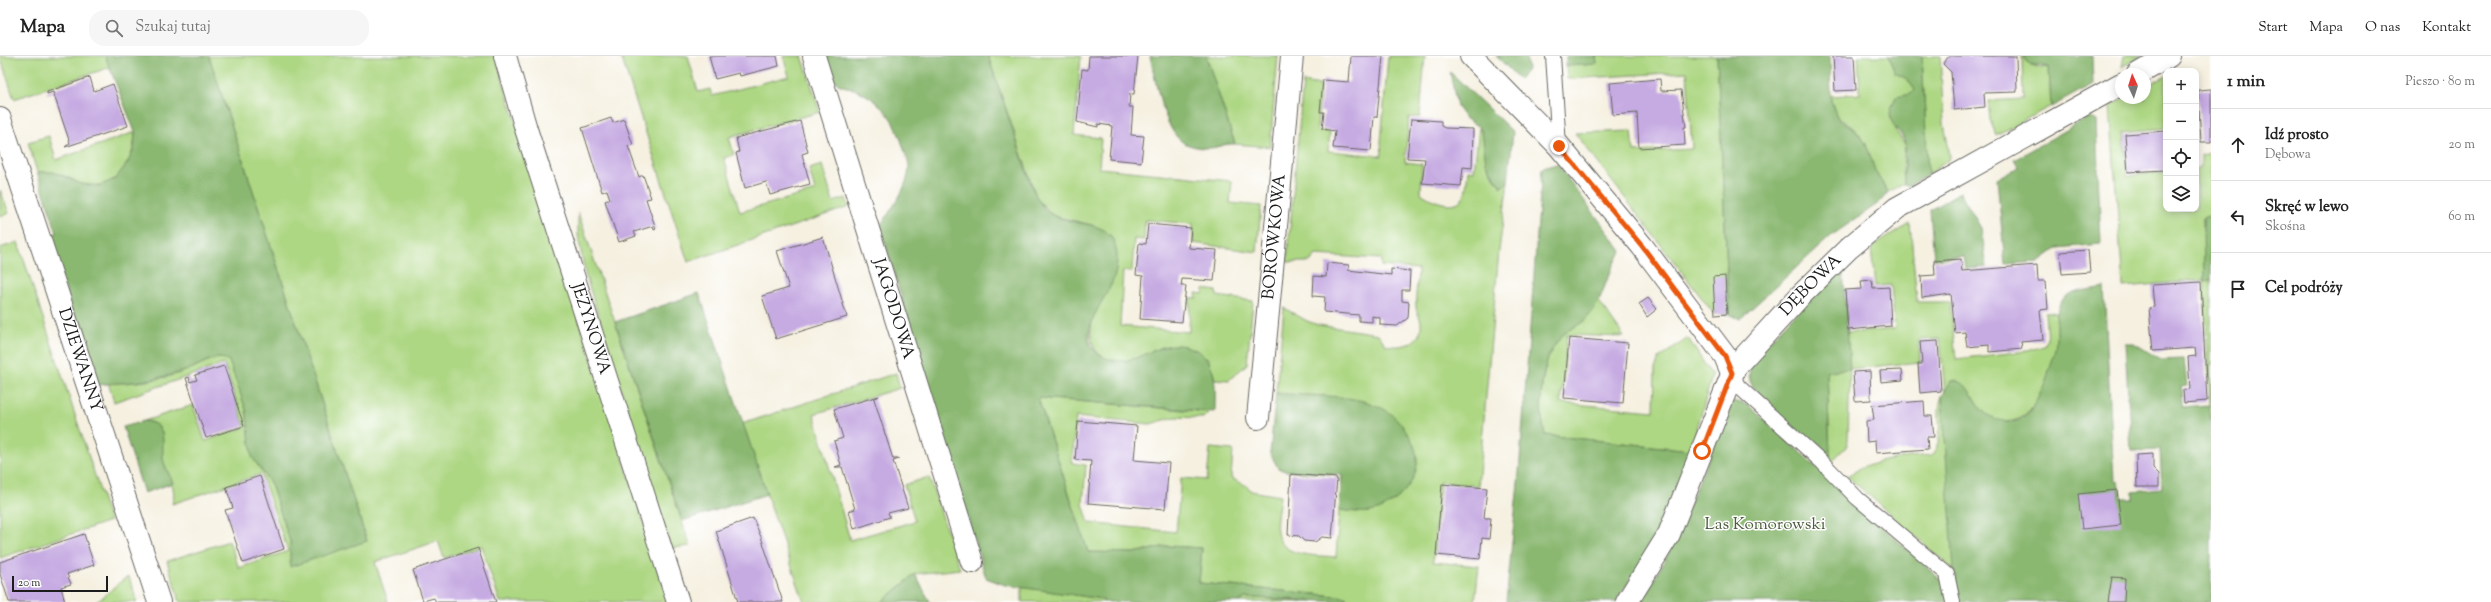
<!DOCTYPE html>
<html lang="pl">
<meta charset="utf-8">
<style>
body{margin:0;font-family:"Sorts Mill Goudy",serif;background:#f6f6f6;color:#222}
.controls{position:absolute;right:12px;top:12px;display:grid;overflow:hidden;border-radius:8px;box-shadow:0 2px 10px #0003}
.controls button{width:36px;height:36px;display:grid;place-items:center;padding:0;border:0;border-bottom:1px solid #e0e0e0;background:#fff;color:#222;font:20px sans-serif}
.compass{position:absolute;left:2115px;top:12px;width:36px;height:36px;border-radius:50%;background:#fff;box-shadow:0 2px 10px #0003;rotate:356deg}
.scale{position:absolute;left:12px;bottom:10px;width:96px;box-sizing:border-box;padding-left:4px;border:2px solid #1c1c1c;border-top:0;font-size:11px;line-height:14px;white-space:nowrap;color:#1c1c1c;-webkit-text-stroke:3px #fff;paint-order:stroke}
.stop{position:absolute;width:12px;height:12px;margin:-9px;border:3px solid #ea580c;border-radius:50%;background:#fff}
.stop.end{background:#ea580c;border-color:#fff;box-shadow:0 1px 4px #0008}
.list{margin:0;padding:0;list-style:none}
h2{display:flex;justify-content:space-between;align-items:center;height:52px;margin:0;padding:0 16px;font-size:17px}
h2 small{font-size:13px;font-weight:400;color:#767676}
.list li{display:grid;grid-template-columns:26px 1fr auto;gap:12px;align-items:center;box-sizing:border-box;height:72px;padding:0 16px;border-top:1px solid #e0e0e0}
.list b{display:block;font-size:15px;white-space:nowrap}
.list p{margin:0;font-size:13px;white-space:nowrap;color:#767676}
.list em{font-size:13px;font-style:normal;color:#767676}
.icon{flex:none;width:22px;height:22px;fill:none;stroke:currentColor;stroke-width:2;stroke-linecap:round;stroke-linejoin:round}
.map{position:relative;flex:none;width:2211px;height:546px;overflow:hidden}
header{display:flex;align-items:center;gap:24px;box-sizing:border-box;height:56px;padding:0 20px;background:#fff;border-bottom:1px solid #e0e0e0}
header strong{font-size:19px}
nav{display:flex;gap:22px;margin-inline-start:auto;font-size:14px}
.search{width:280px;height:36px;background:#f6f6f6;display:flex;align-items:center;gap:10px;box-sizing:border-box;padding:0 14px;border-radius:16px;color:#767676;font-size:15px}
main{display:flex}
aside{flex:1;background:#fff}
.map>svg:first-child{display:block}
</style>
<header>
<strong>Mapa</strong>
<div class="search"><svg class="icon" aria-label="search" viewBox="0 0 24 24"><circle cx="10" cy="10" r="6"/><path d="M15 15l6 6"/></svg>Szukaj tutaj</div>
<nav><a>Start</a><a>Mapa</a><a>O nas</a><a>Kontakt</a></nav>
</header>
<main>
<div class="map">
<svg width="2211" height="546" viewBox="0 0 2211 546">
<rect width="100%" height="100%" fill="#fff"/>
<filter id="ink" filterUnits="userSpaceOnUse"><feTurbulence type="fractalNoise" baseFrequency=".025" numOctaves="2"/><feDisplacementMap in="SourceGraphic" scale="8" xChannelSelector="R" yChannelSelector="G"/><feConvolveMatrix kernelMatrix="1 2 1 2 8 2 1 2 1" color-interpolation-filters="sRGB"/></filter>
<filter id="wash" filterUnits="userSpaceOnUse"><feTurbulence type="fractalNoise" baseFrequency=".012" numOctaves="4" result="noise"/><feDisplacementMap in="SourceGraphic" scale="16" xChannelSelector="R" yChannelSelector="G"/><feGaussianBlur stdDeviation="0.9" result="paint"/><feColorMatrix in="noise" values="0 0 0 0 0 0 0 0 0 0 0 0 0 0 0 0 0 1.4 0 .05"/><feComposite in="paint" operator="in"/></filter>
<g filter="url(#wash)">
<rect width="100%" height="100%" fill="#f5f0e0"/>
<g fill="#add783" stroke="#647a50">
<path d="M0,0H105L111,11L14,43Z"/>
<path d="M209,0H495L669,546H500L481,490L444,502L438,485L375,506L388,546H180L167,505L229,485L239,512L288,495L261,418L172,448C178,430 166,420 163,403C161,390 157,379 152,366L144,365L193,349L205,385L245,371L224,308L114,346L108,326C133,329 165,323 188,314C196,311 203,306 211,304C217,302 223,301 229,304L246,354L250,386L259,412L271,428L290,485L291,500L367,485Z"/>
<path d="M621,0H688L698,36L710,33L712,40L789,20L783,0H802L820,56L729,81L734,99L724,102L740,156L815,135L809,113L822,109L833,146L846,142L849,151L688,206Z"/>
<path d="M988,0H1081L1074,79L1101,82L1099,112L1232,125L1230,147L1261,150L1257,196L1193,187V168L1145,164L1144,184L1134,183L1132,216L1123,215L1120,270L1189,276L1190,242L1197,243L1196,237L1203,238L1204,233L1216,235L1217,240L1253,245L1247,308L1229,324L1215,323L1208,302C1199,300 1176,289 1168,290C1153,291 1141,305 1125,306C1087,307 1084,274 1100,247L1092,169L1054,160L1037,143Z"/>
<path d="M1206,0H1278L1270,91L1235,88Z"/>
<path d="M1388,0H1425L1420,61H1409L1405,106L1422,108L1421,137C1432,145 1459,157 1465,137C1467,130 1467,121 1468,114L1474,115L1479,71L1484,82L1491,117L1501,131L1508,126L1499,195L1478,430L1440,426L1433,506L1479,510L1475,546H1346V541L1199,527L1202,492L1167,490L1134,497L1088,496L1038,342L1209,356L1203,362L1175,361L1150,368L1076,361L1072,407L1086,409L1083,448L1089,467L1176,476L1181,422L1207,424L1210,392L1233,394L1231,422L1247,430L1251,435L1280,440C1279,451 1274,469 1278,480C1284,502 1318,499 1336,501L1339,454L1370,456L1417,409L1413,387L1293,339L1276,337L1284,252L1307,265L1318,269L1378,278L1386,289C1403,293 1423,287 1421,266C1420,260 1416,256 1416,251C1415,239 1418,225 1418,213L1381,210V203L1316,199L1310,206H1287L1303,26L1320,29L1317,74L1330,76L1328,95L1382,100L1381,86Z"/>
<path d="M1596,0H1717L1729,258H1714L1575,77L1632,75L1634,96L1692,93L1687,16L1567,23L1566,10L1597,8Z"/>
<path d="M1858,0H1888L1895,17L1907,22L1915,34L1911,38L1895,73L1905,89L1903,110L1904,128L1888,136C1881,125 1874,115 1870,103C1866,93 1865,83 1857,75C1844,63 1831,64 1831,40L1860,38Z"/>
<path d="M1922,0H1940L1944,68L1950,100L1947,105L1928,119Z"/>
<path d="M2022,0L2028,8L2041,12L2049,11L2051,50L1996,79L1990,64L1988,45L2023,43Z"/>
<path d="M2124,0H2142L2122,11Z"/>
<path d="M2166,19V72L2124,76L2127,120L2166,116V153H2196V113L2201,112V99L2211,97V159L2203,162L2204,224L2123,231L2110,50L2124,42H2145V31Z"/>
<path d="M135,76C134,107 118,136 82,128C75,126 69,121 62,119C54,116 46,116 37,116L28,86L49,80L56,104Z"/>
<path d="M0,134L9,157L0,161Z"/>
<path d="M578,156L690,490L671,492L585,217L578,179Z"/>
<path d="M1910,167L1917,246H1950L1956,303L2027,295L2044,290L2047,284L2045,257L2057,256C2057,268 2057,281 2055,293C2050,325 2028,386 1986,359C1978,353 1977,347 1972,339C1968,334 1961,329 1957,324L1951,325L1945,338L1940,283L1919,284L1920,306L1850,313L1848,384L1846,391L1833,404L1830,402L1827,314L1850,313L1847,277L1895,273L1891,229L1875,230L1871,192Z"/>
<path d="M18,186L110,465L0,502V192Z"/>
<path d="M2211,224V365L2209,364L2208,349L2210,350L2204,225Z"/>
<path d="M1598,244L1624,281L1567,279L1561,347L1654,355L1655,313L1659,303L1688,282L1712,320L1691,394L1545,379C1538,353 1540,300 1561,281C1577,265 1587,267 1598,244Z"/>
<path d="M896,317L900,332L814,358L850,484L915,465L904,429L929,421L960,513L915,518L882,546H804L742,368Z"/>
<path d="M1942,340L1955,515L1847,420C1873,403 1902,402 1931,399C1947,384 1934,359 1942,340Z"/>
<path d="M129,521L137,546H96C108,539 119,524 129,521Z"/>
<path d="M1022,531L1102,543L1104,546H1022Z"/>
<path d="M1245,542H1254L1314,546H1239Z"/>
</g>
<g fill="#8ab871" stroke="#536a46">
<path d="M105,0H209L367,485L290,511V485L271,428L252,401L246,354L229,305C215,296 199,311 185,315C165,321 143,326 121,327C112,328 106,327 97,330L48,180L57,177L37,116H54L81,128L98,130L115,123L128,106L134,92L135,76Z"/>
<path d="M824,0H988L1032,131C1037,142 1042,153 1053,159C1073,171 1110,162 1116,192C1118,202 1117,213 1114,222C1108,241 1072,280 1099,298C1124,315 1143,296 1167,290C1174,288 1185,289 1191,292C1219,301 1215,332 1215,356L1038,342L1088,496L1134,497L1167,490L1202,492L1199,527L1346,541V546L1254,542H1245L1239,546H1104L1102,543L1005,529L986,522L880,170C891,153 909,131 909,110C909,105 905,98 904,93C897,71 889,54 869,41C841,22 836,42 824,0Z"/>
<path d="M1150,0H1206L1235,88C1223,87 1217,93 1205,92C1199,92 1190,90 1184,87C1164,76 1155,22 1150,0Z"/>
<path d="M1496,0H1526L1528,13L1519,23Z"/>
<path d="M1566,0H1596L1597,8L1566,10Z"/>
<path d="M1717,0H1830L1831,44L1837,61L1842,66L1857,75L1866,88L1876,117L1888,136L1880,146L1831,180L1740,263L1729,258Z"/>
<path d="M1888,0H1922L1928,119L1909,130L1904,128C1903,116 1906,103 1905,90C1904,70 1879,70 1896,41L1911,38L1915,34L1907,23L1895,17Z"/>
<path d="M2024,0H2092L2093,28L2051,51L2049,11L2028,8Z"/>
<path d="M1450,16L1513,76L1508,126L1501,131L1486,107L1482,76L1479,71L1465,62L1457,51Z"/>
<path d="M2089,61L2096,65L2101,188L2058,192L2039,206L2005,208L1997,123L2018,111L2014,104Z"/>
<path d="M1557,108L1622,195C1606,214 1605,244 1587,262C1580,270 1567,273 1560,282C1539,306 1538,349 1545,379L1691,394L1665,469L1616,546H1506L1519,417L1542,112Z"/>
<path d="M1960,136L1981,172L1987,211L1965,213L1963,200L1934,203L1930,154Z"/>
<path d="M2211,159V224L2204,225L2203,162Z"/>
<path d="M1843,214L1850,313L1827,315L1830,402C1816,389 1757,343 1752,329C1749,324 1748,317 1751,311C1762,287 1821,231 1843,214Z"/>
<path d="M2104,231L2114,425L2118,426L2121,442H2133V435L2162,432L2160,394L2131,395L2125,287H2134L2161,304L2184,303L2187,330L2181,331L2182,351L2208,349L2209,364L2211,365V546H1959L1954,514L1942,340L1951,325C1974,321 1970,358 2000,364C2003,365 2008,367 2012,366C2036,363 2051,313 2055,293C2058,278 2052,255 2063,243C2073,234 2091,234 2104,231Z"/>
<path d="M699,237L767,438L682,465L615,266Z"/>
<path d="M1276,337C1310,341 1357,336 1387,355C1402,365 1419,389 1417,409C1414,431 1391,453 1370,456C1360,457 1349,455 1339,454L1342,419L1285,415L1278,412L1270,397Z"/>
<path d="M1733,345L1748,349L1943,526L1948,546H1642L1668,498Z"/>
<path d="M144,365C168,368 162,383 163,401C164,410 170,419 173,427L144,437L123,371Z"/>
<path d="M915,518L930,546H882Z"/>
</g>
<g id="blocks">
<g fill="#c6abe2">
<path d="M709,0H777L779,10L740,20L739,17L715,23Z"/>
<path d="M1089,0H1138L1134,38H1130L1129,51H1133L1131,79L1144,80L1141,106L1109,103L1112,70L1098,68V71L1077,66L1082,13L1088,14Z"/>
<path d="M1351,0H1383L1377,61H1374L1371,95L1333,92L1335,75L1322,73L1324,56H1320L1323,24L1349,26Z"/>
<path d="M1833,0H1854L1856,34L1835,35Z"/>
<path d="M1949,0H2016L2017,36L1984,37L1985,51L1954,54L1951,16L1943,8Z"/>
<path d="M90,21L94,35L113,28L128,70L65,91L70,87L53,36L47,38V36Z"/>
<path d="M1660,23L1661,35L1681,34L1686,71H1684L1685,89L1639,92L1637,57L1613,59L1610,27Z"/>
<path d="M2211,33V86H2201L2198,34Z"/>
<path d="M611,62L613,67L624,63L633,89L628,90L639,121L643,119L651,142L646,143L656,173L654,174L653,170L634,176L636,180L619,186L605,145L610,143L607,134L602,136L582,72Z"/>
<path d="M1411,63L1441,65V70L1445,72L1473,73L1472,112L1463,111L1461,130L1422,127L1425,103L1407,102Z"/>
<path d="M800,65L808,96L802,98L810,128L770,139L766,126L745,132L736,97L739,96L736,82Z"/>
<path d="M2166,75V114L2128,116L2125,78Z"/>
<path d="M1148,168L1191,172L1189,192L1217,194L1214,225L1182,223L1181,230H1186L1182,266L1140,263L1143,220L1136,219L1139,187L1146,188Z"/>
<path d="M823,181L847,261L776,283L762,240L789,232L777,195Z"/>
<path d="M2088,194L2090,216L2062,218L2060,196Z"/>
<path d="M1961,203L1962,215L2037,209L2038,225H2046L2048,253L2040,254L2043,284L2021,286L2022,293L1989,296V289L1967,291L1965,276L1955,277L1951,238L1922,242L1921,220L1935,219L1934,205Z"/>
<path d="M1327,207L1349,209L1348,214L1391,219V213L1410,215L1409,234H1402V245L1409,246L1408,262L1397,270L1380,269V262L1372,260V266L1359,265V259L1324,256L1325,241L1313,240L1314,220L1326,221Z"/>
<path d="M1725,220L1727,258L1715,259L1713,221Z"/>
<path d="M1872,224L1873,232L1889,231L1891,270L1848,274L1845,234L1862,233L1861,225Z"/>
<path d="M2201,226L2207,345L2184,347L2183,334L2190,333L2188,301L2196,300L2195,292L2153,295L2149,252L2154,251L2152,229Z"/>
<path d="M1648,242L1657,253L1647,261L1639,248Z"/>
<path d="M1569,282L1628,287L1623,347L1564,342Z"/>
<path d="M1938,285L1941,335L1920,337L1918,308H1922L1920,286Z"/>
<path d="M224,310L244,370L206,382L186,322L189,321L190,326L197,324L195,319Z"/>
<path d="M1902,314L1903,324L1881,326L1880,315Z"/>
<path d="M1870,315L1871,344L1855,345L1853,316Z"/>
<path d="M879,340L874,343L893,403H899L893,405L908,452L888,457L890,461L854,473L849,455L855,453L842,411H835L841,409L834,385L843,382L834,353Z"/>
<path d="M1924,345L1925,360H1932L1934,381H1927L1928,393L1876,397L1875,385L1867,386L1866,365L1874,364L1872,349Z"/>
<path d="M1078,365L1137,370L1134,404L1169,407L1165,453L1088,447L1091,405L1075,404Z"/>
<path d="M2153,398V412L2159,418V431H2137L2136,399Z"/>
<path d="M1291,418L1337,422L1332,482L1322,481L1315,486L1304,485L1299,480L1288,479Z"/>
<path d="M260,420L284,493L243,507L225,454L233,452L226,431Z"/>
<path d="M1442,428L1487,432L1484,462H1491L1489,483L1482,482L1480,503L1436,499Z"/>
<path d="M2117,434L2121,469L2082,473L2078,438Z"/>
<path d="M753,462L761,481L783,546H738L716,475Z"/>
<path d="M84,478L94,509L67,518L71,528L61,531L65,546H9L0,518V506Z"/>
<path d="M478,492L496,546H436L434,542L423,545L413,514Z"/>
<path d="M2112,521L2125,522L2124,546H2108Z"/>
</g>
</g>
</g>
<g filter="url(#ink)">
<use href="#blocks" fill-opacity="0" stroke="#686661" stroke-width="1"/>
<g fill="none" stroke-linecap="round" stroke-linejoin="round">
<g stroke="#686661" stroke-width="16">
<g id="service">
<path d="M1553,0L1559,90"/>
<path d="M1732,317L1738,330L1822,406L1857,442L1947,518L1953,546"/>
</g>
</g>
<g stroke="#686661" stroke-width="24">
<g id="minor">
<path id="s1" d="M505,0L526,73L678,546"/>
<path id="s2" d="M814,0L972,506"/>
<path d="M1471,0L1559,90L1642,190L1725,300L1732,317"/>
<path d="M2138,18L2169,0"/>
<path id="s3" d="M0,63L159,546"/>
<path id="s4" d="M1258,362L1292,0"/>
<path id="s5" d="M1627,546L1669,478L1735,311L1800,240L1849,192L1897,152L2121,28"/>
</g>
</g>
<use href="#service" stroke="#fff" stroke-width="14"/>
<use href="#minor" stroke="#fff" stroke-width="22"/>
</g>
</g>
<g fill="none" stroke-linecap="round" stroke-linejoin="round" filter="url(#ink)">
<path stroke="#ea580c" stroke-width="5" d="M1559,90L1642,190L1725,300L1732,317L1702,395"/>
</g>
<g text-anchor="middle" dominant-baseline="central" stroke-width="3" stroke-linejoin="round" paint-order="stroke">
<g font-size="17" fill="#1c1c1c" stroke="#fff">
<text stroke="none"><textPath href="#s4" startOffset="182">BORÓWKOWA</textPath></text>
<text stroke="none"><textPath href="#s5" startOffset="371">DĘBOWA</textPath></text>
<text stroke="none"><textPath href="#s2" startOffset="265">JAGODOWA</textPath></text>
<text stroke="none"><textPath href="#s1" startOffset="286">JEŻYNOWA</textPath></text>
<text stroke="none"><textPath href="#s3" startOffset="254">DZIEWANNY</textPath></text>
</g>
<g font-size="17" fill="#4f5d40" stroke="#fff">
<text x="1765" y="469">Las Komorowski</text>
</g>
</g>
</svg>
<div class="controls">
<button>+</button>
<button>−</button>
<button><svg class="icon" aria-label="locate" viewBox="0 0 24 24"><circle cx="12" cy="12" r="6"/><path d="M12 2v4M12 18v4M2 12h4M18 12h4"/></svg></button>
<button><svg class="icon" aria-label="layers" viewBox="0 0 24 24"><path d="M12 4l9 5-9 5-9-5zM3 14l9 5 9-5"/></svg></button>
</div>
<svg class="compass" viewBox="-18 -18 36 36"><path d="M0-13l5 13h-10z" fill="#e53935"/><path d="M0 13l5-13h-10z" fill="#767676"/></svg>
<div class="scale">20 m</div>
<div class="stop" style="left:1702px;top:395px"></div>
<div class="stop end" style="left:1559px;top:90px"></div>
</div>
<aside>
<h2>1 min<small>Pieszo · 80 m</small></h2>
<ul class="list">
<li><svg class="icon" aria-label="ahead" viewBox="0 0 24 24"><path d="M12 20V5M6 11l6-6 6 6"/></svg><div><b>Idź prosto</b><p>Dębowa</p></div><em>20 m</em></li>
<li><svg class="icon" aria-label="left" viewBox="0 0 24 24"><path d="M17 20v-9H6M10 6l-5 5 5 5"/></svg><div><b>Skręć w lewo</b><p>Skośna</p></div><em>60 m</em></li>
<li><svg class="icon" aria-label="arrive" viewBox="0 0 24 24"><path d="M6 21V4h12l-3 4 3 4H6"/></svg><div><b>Cel podróży</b></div></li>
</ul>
</aside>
</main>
